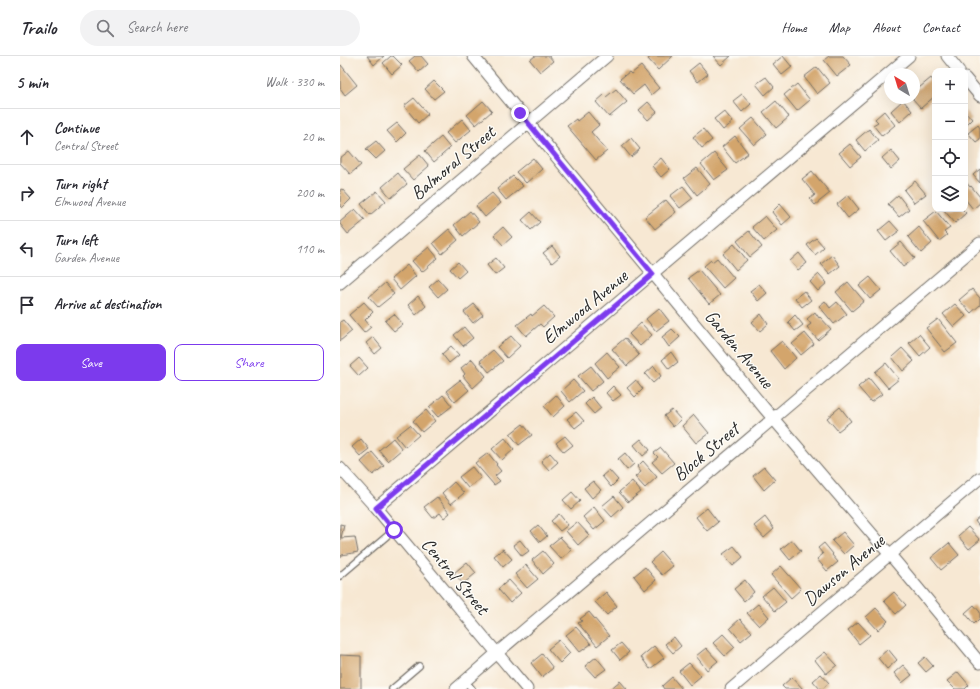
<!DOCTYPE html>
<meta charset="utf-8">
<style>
body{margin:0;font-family:Caveat,sans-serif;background:#f2f2f3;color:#2b2b33}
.controls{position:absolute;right:12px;top:12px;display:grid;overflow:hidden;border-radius:8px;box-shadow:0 4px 16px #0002}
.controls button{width:36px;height:36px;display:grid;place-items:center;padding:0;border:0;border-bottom:1px solid #e1e1e2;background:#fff;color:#2b2b33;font:20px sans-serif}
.compass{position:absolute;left:544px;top:12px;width:36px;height:36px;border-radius:50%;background:#fff;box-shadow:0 4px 16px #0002;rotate:322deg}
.stop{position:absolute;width:12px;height:12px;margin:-9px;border:3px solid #7c3aed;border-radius:50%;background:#fff}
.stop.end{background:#7c3aed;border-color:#fff;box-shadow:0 1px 4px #0008}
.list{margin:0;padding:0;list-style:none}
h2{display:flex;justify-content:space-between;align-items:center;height:52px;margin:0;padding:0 16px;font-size:17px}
h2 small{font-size:13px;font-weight:400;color:#7c7c81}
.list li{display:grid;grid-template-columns:26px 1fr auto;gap:12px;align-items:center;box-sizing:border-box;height:56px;padding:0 16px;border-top:1px solid #e1e1e2}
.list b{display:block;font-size:15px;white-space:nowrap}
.list p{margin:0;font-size:13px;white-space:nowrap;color:#7c7c81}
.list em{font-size:13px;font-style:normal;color:#7c7c81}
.actions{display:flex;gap:8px;padding:12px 16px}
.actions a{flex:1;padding:9px 0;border:1px solid #7c3aed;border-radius:8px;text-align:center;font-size:14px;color:#7c3aed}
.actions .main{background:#7c3aed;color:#fff}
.icon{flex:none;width:22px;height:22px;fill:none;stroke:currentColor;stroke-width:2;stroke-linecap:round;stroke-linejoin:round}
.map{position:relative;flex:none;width:640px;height:633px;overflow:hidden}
header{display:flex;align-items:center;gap:24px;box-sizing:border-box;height:56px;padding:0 20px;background:#fff;border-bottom:1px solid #e1e1e2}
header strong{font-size:19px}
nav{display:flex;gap:22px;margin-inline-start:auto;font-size:14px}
.search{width:280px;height:36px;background:#f2f2f3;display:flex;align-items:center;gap:10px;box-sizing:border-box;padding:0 14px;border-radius:22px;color:#7c7c81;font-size:15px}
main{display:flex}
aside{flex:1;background:#fff}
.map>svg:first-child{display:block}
</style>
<header>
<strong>Trailo</strong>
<div class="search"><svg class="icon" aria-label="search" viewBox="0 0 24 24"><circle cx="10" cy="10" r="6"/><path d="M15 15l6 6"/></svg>Search here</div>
<nav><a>Home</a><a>Map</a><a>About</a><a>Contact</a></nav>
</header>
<main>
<aside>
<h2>5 min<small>Walk · 330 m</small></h2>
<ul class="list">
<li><svg class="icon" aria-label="ahead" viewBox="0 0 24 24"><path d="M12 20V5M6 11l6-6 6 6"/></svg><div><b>Continue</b><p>Central Street</p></div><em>20 m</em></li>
<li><svg class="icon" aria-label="right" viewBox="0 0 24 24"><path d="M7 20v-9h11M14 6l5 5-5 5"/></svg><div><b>Turn right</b><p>Elmwood Avenue</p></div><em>200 m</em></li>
<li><svg class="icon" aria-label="left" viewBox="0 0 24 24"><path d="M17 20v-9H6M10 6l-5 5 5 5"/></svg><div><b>Turn left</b><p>Garden Avenue</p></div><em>110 m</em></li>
<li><svg class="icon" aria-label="arrive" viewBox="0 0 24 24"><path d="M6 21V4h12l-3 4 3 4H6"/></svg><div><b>Arrive at destination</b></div></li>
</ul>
<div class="actions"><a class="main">Save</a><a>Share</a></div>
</aside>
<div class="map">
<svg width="640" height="633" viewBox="0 0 640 633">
<rect width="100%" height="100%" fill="#fdfcf7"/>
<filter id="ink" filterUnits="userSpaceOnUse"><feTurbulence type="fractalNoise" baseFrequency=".025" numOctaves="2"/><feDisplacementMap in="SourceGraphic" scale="8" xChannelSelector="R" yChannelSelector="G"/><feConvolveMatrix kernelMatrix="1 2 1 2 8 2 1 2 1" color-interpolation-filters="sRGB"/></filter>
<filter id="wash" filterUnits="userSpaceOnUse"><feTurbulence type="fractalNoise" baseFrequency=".012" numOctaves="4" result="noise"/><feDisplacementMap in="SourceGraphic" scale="16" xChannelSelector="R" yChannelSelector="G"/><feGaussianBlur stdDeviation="0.9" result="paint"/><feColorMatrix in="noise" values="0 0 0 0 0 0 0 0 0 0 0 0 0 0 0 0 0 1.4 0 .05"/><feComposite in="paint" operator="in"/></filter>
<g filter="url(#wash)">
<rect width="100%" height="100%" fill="#f7e8d3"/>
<g id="blocks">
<g fill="#d3a56c">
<path d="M27,0H44L34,9Z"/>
<path d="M51,0H53L62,9L52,18L43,7Z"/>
<path d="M75,0H81L88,8L79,16L69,5Z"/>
<path d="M195,0H209L213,5L200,16L190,4Z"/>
<path d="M312,0H333L318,14L308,3Z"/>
<path d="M373,0H391L381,9Z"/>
<path d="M443,0L452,11L442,19L433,8Z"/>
<path d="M489,0H503L511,9L497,20L484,4Z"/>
<path d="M359,7L368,18L358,26L349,15Z"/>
<path d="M1,9L17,29L5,39L0,32V10Z"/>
<path d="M301,10L319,32L311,39L304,29L293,38L280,23L289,16L291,18Z"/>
<path d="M477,11L490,27L477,38L464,21Z"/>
<path d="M426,21L434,31L425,39L416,28Z"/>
<path d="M591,22L595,27V40L581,52L572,42H574V36Z"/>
<path d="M94,25L104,35L94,43L85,33Z"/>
<path d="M457,28L470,44L457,55L444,39Z"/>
<path d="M276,33L287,46L269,61L256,46L264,39L266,41Z"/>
<path d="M402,38L411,48L402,56L393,45Z"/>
<path d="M74,42L88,58L78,67L64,50Z"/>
<path d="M563,44L572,55L560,66L551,55Z"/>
<path d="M143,45L152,55L136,69L127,59Z"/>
<path d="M436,45L449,61L436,72L423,56Z"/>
<path d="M308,46L317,56L308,64L299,54Z"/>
<path d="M384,55L393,66L383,74L374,63Z"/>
<path d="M544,55L555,69L542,80L533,69L538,66L535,63Z"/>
<path d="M625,55L632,63L625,70Z"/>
<path d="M248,56L259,69L251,76L267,95L256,104L227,70L236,63L237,65Z"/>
<path d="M413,62L427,78L414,89L400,73Z"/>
<path d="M122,63L131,74L115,87L106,77Z"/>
<path d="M57,67L66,77L57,86L47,75Z"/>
<path d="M638,69L640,72V83L636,86L628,77Z"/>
<path d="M363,73L372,84L362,92L353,81Z"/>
<path d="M529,73L538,84L525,95L516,84Z"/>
<path d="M395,80L408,97L395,107L382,91Z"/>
<path d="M101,81L110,92L94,106L85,95Z"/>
<path d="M291,82L300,93L291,101L282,90Z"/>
<path d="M36,85L45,95L36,103L26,93Z"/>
<path d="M510,88L521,101L510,110L499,97Z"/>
<path d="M551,94L560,105L551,113L542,102Z"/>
<path d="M9,95L21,109L10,118L0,107V102Z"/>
<path d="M374,97L388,114L374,124L361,108Z"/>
<path d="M80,99L89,110L73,124L63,113Z"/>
<path d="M193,102L202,113L186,127L176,116Z"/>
<path d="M321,102L330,113L321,121L312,110Z"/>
<path d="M357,112L370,128L357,139L344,122Z"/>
<path d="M640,113V127L633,119Z"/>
<path d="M472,115L490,137L475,149L470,143L475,139L462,123Z"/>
<path d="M58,117L67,128L51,142L42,131Z"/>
<path d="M173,120L183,130L166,144L157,133Z"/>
<path d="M575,125L586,138L574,147L564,134Z"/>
<path d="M625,125L630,131L631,130L640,141V147L633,153L625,143Z"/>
<path d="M343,130L353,142L340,152L330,140Z"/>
<path d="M2,133L11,143L2,152L0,150V134Z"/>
<path d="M37,135L46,145L30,159L21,148Z"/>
<path d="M152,137L161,147L145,161L136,150Z"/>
<path d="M508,139L519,153L508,162L497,148Z"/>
<path d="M558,139L569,153L559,161L548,148Z"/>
<path d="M326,144L336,156L315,173L305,161Z"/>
<path d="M440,148L451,161L442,169L432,156Z"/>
<path d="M15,153L25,164L8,178L0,168V166Z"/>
<path d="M603,153H622L626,157L615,167Z"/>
<path d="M130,155L139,166L123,180L114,169Z"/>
<path d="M596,155L610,172L604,176L607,179L599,185L583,165Z"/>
<path d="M191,156L200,166L191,174L182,164Z"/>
<path d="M425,160L437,174L424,185L412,171Z"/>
<path d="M550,165L559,175L546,185L538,175Z"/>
<path d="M163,171L172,181L163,189L154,179Z"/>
<path d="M579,171L592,187L581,197L568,181Z"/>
<path d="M109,173L118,184L102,198L93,187Z"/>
<path d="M409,175L422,191L410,201L397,185Z"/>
<path d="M476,182L484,191L475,199L467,189Z"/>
<path d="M561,186L575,202L563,211L550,195Z"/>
<path d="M394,188L407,204L396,214L383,198Z"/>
<path d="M212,190L220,200L212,207L203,197Z"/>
<path d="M89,191L98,202L82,216L72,205Z"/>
<path d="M459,197L467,207L458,214L450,205Z"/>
<path d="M492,199L500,210L490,218L481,208Z"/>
<path d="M156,202L164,212L155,219L147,209Z"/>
<path d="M377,202L394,222L383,232L364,210L371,204L372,206Z"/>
<path d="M118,206L126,215L118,222L110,213Z"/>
<path d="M67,209L76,220L60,234L51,223Z"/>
<path d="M359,214L380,239L369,248L348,222Z"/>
<path d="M479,218L487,227L478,235L470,226Z"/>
<path d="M530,221L541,234L530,243L519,230Z"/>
<path d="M98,223L107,233L98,241L89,231Z"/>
<path d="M508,226L524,245L512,255L496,236Z"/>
<path d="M45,227L54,238L38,251L29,241Z"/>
<path d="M419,228L427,237L418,245L410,235Z"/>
<path d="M632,233L640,242V249L631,257L619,244Z"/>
<path d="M464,235L471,244L462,251L455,242Z"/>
<path d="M78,240L86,250L76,259L68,249Z"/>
<path d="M485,245L490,252L497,246L507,258L494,268L479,250Z"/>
<path d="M24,246L33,256L25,264L31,271L24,277L9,259Z"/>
<path d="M134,248L143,259L133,267L124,256Z"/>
<path d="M615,248L626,260L614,271L603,258Z"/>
<path d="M204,250L214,261L203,271L200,268L186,280L177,269L191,258L192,260Z"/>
<path d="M319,252L329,265L316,275L306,263Z"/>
<path d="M475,256L479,262L480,261L491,273L478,284L467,271L471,268L467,263Z"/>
<path d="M54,258L63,268L54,275L45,265Z"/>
<path d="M421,258L428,268L420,275L412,266Z"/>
<path d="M455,259L463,269L455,275L448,266Z"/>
<path d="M598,263L617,287L605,296L586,272Z"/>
<path d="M3,264L12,275L0,285V266Z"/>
<path d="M301,267L312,279L300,290L289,278Z"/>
<path d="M124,271L133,282L123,290L114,279Z"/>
<path d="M332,273L340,281L329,291L322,281Z"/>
<path d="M465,277L474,288L461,299L452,288Z"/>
<path d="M579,278L590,291L580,300L569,287Z"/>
<path d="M171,280L180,290L167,302L157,291Z"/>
<path d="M33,281L42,292L35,298L26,287Z"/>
<path d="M285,282L299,299L287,310L272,293Z"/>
<path d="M442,285L456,302L444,313L430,295Z"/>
<path d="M111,290L119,299L109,307L102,298Z"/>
<path d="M562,292L574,305L563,315L552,301Z"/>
<path d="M153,294L163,305L149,316L140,305Z"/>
<path d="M267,296L280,311L267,322L255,307Z"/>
<path d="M331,296L338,306L329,313L322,304Z"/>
<path d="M19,302L28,312L19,320L10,310Z"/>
<path d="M132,303L146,320L133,332L123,320L125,318L121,312Z"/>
<path d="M546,307L559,323L548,332L535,316Z"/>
<path d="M251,310L263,325L251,335L238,320Z"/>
<path d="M314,310L321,320L313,327L305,318Z"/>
<path d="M529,322L542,338L531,346L518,331Z"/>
<path d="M120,324L129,334L115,346L106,335Z"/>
<path d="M233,324L243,335L230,346L221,335Z"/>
<path d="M296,324L303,333L295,341L287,332Z"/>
<path d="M273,330L281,339L273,345L266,337Z"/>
<path d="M103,339L112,350L98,361L89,351Z"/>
<path d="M216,339L225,350L213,361L204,350Z"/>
<path d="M252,341L261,352L254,358L245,348Z"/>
<path d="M500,351L511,365L498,375L487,362Z"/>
<path d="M86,354L95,365L82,376L73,365Z"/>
<path d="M332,354L341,364L333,371L324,360Z"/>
<path d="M236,356L244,365L235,372L227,363Z"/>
<path d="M354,359L369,377L356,387L342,370Z"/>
<path d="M183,368L192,379L179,389L170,378Z"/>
<path d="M70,369L79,379L65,391L56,380Z"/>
<path d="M225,380L233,389L224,396L216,387Z"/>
<path d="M53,382L62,393L48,405L39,394Z"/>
<path d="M165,382L174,393L162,404L152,393Z"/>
<path d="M21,383L29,393L20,400L12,391Z"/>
<path d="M301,383L310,394L303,400L294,389Z"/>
<path d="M321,392L334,407L322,417L312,406L318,401L314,397Z"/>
<path d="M32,396L44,410L33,419L21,406Z"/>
<path d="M148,397L157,408L156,409L161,415L155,420L160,425L154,429L135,407Z"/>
<path d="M210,397L218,406L209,414L201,405Z"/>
<path d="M285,397L294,408L287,414L278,403Z"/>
<path d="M303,405L317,421L305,432L295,421L301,416L297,411Z"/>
<path d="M132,411L141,422L128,432L119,421Z"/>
<path d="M424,411L435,424L424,434L413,420Z"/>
<path d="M269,414L278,424L271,431L262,420Z"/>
<path d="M253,425L261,434L252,442L244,432Z"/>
<path d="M292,425L301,436L288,446L279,436Z"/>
<path d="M114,426L124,437L111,448L102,437Z"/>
<path d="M232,436L240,445L231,453L223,444Z"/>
<path d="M274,440L283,451L272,461L262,450Z"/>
<path d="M97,441L110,457L104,462L100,457L93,462L84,451Z"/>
<path d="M254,451L265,465L254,474L243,461Z"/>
<path d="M367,452L378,466L367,475L356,461Z"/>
<path d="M219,458L228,469L220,475L211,465Z"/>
<path d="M425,461L434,473L424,482L414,470Z"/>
<path d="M640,461V472L635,465Z"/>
<path d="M237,466L249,479L238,489L226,475Z"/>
<path d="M0,468L4,469L1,482L15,481L18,496L2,499L0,502Z"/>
<path d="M198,469L207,480L200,486L191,475Z"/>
<path d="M628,471L640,484L629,493L618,480Z"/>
<path d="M503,476L514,489L504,498L492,485Z"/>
<path d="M220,481L232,494L221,503L209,490Z"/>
<path d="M180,484L189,495L182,500L173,489Z"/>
<path d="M452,484L461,495L450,504L441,493Z"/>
<path d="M484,487L493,498L492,499L498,506L487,515L477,503L483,498L478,492Z"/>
<path d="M609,487L619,499L601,514L591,502Z"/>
<path d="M394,490L403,501L393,510L383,498Z"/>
<path d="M163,493L172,503L163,511L154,500Z"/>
<path d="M203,495L214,508L203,518L192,504Z"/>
<path d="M321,496L333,510L322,519L310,506Z"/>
<path d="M127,506L136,517L123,528L114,517Z"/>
<path d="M186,509L198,523L187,532L175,518Z"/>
<path d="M441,510L461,533L451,542L431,519Z"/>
<path d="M305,511L316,524L305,534L294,520Z"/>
<path d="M169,524L181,537L170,547L158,533Z"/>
<path d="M405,524L414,536L404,545L394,533Z"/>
<path d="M433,531L446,546L435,555L422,540Z"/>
<path d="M266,536L277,550L267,559L255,546Z"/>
<path d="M554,536L566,549L556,558L544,545Z"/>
<path d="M418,548L429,561L419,570L407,557Z"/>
<path d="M634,549L640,556V562L634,568L625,557Z"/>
<path d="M536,552L548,565L538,574L526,561Z"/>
<path d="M249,556L269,580L257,590L238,567L242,565L240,563Z"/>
<path d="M400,563L412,576L401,585L390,572Z"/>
<path d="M518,566L530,579L519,588L508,574Z"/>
<path d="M236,571L251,588L240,596L226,579Z"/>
<path d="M383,578L395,591L385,600L373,587Z"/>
<path d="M334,581L341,590L333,597L325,588Z"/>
<path d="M219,584L230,597L220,607L208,593Z"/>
<path d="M281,587L289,596L280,604L272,594Z"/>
<path d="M314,590L324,602L310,613L301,601Z"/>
<path d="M366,592L378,605L367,614L356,600Z"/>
<path d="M548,593L557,604L547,613L538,602Z"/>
<path d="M485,596L497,609L486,618L475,604Z"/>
<path d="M202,598L213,612L202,621L191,607Z"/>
<path d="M0,599L21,600V633H0Z"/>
<path d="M256,601L266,613L255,621L245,610Z"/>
<path d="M585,601L593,610L586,616L578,607Z"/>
<path d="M349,607L361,620L350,629L339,615Z"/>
<path d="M563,609L572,619L562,627L554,617Z"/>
<path d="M618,616L629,629L625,633H615L607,625Z"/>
<path d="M481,618L489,627L482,633H480L473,625Z"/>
<path d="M332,621L342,633H324L322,630Z"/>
<path d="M452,621L463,633H445L442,630Z"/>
<path d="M280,625L287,633H270Z"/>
</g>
</g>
</g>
<g filter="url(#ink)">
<use href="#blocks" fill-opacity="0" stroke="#726d66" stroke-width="1"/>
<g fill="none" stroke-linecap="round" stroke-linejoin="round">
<g stroke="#726d66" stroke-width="8">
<g id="service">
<path d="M0,520L54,474"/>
<path d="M125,625L132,633"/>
<path d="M52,633L79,610"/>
</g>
</g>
<g stroke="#726d66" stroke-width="13">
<g id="minor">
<path d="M133,0L425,353L557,507L640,607"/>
<path d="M607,0L619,15"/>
<path d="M625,22L640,40"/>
<path d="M0,227L267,0"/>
<path d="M0,412L36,452L187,633"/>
<path d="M36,452L569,0"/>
<path d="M116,633L157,597L640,187"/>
<path d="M391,633L640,422"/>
</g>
</g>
<use href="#service" stroke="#fff" stroke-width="5.5"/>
<use href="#minor" stroke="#fff" stroke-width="11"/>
</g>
</g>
<g fill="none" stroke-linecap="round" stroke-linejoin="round" filter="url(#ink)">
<path stroke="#7c3aed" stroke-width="5" d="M54,474L36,452L313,218L180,57"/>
</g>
<g text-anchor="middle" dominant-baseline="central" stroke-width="3" stroke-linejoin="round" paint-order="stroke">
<g font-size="19" fill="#2b2b2b" stroke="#fdfcf7">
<text transform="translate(113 107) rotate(-40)">Balmoral Street</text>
<text transform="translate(245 251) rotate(-40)">Elmwood Avenue</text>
<text transform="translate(399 293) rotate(50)">Garden Avenue</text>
<text transform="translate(366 396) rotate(-40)">Block Street</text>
<text transform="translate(504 514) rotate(-40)">Dawson Avenue</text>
<text transform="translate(115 520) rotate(50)">Central Street</text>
</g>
</g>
</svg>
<div class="controls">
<button>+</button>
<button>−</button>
<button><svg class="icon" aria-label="locate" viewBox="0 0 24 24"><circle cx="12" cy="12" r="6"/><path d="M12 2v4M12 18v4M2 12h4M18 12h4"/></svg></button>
<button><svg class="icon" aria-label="layers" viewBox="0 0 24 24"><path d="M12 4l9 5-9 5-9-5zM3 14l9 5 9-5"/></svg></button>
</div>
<svg class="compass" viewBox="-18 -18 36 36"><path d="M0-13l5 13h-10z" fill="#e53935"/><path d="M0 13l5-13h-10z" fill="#7c7c81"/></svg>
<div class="stop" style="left:54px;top:474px"></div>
<div class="stop end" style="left:180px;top:57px"></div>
</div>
</main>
